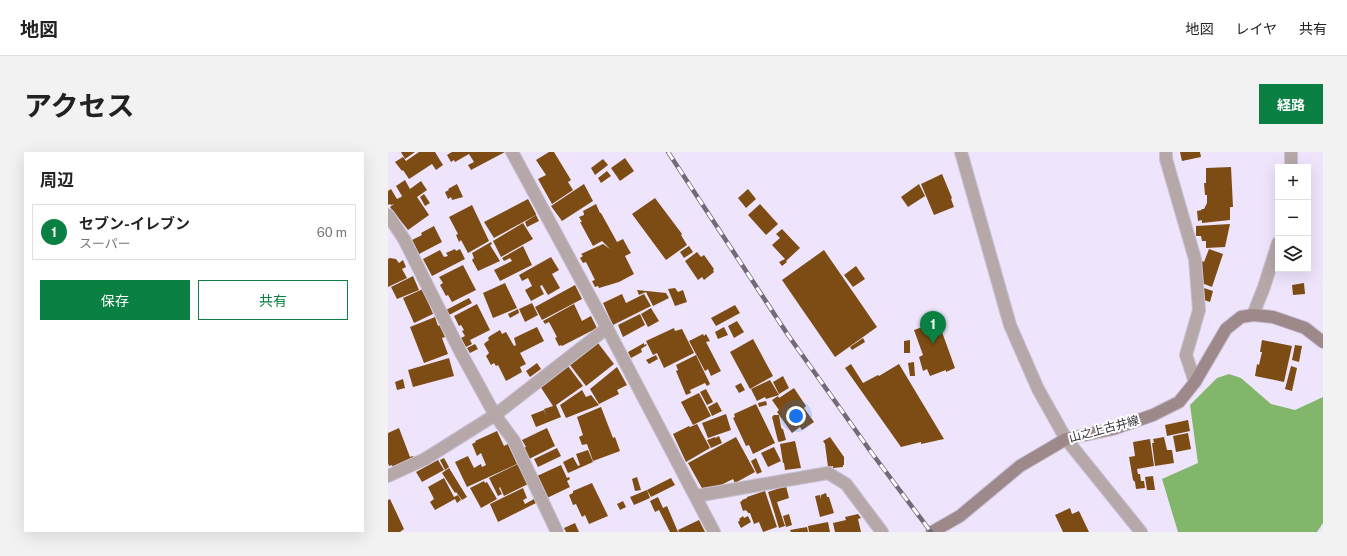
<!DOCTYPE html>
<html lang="ja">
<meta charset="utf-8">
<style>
body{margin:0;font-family:"Public Sans","Noto Sans JP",sans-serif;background:#f2f2f2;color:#222}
.controls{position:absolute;right:12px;top:12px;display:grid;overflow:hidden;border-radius:0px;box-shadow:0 4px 16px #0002}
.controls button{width:36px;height:36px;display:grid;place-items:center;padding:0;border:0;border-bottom:1px solid #e0e0e0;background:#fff;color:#222;font:20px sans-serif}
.you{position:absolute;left:408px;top:264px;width:14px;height:14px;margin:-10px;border:3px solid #fff;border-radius:50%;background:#1a73e8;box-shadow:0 0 0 6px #1a73e833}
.badge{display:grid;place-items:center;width:26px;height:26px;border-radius:50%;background:#0b8043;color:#fff;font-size:13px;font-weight:700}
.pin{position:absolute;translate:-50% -33px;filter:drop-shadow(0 1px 2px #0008)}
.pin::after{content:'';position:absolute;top:21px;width:14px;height:12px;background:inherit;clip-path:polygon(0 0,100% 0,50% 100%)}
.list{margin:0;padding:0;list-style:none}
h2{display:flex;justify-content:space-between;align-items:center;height:52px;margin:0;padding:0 16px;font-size:17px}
h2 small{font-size:13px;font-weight:400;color:#767676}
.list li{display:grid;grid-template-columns:26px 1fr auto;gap:12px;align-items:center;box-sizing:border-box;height:56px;margin:0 8px 8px;padding:0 8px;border:1px solid #e0e0e0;border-radius:0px}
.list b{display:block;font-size:15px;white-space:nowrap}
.list p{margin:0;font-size:13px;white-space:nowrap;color:#767676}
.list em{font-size:13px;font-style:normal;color:#767676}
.actions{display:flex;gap:8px;padding:12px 16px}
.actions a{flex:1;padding:9px 0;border:1px solid #0b8043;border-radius:0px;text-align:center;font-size:14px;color:#0b8043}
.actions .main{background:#0b8043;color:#fff}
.icon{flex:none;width:22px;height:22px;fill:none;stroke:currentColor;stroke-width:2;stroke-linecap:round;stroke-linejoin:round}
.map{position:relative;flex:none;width:935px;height:380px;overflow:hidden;border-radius:0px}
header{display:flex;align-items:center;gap:24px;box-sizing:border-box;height:56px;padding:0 20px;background:#fff;border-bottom:1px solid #e0e0e0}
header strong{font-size:19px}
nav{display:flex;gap:22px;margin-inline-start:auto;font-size:14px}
.intro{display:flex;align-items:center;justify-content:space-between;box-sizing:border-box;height:96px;padding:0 24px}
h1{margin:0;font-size:28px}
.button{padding:10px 18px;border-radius:0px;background:#0b8043;color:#fff;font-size:14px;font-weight:700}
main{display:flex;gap:24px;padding:0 24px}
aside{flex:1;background:#fff;border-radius:0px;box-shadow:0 4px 16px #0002}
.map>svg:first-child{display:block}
</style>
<header>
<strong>地図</strong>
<nav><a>地図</a><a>レイヤ</a><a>共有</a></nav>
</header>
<div class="intro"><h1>アクセス</h1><a class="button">経路</a></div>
<main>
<aside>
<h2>周辺<small></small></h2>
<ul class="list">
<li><span class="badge">1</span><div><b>セブン-イレブン</b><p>スーパー</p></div><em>60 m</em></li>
</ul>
<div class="actions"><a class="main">保存</a><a>共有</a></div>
</aside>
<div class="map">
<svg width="935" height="380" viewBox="0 0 935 380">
<rect width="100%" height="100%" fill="#eee4fc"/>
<path fill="#81b66b" d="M841,222L853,226L883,252L907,258L935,245V371L929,380H790L774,327L810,311L802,253L829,226Z"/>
<g fill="#7d4c14">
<path d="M13,0H27L17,7Z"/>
<path d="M31,0H47L55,13L48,18L44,12L21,27L15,18L14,19L7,10L15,5L18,9Z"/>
<path d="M64,0H117L83,18L80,13L86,10L81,2L67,10L66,8L63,10L59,3Z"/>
<path d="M161,0H166L183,28L180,30L185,38L164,52L150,27L158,23L148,8Z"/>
<path d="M792,0H812L813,5L794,9Z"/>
<path d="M237,6L246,19L232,29L223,16Z"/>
<path d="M215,7L220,13L207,23L203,16Z"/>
<path d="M843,15L845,55H842V68L814,71V68L810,69L809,59L814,58L813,57H816L819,51V43H817L816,31H818V16Z"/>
<path d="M219,19L223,24L213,31L210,26Z"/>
<path d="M554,22L564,46L563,47L566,55L546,63L533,32Z"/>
<path d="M17,28L22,37L33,29L39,38L29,45L41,63L20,78L2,55L6,52L3,53L2,52L0,53V39L3,37L9,47L13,45L14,44L8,34Z"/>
<path d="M69,32L75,45L64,48L63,45L60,47L57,40L61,38L60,37Z"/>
<path d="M196,32L205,49L174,69L163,54Z"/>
<path d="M531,32L537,44L520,55L513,45Z"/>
<path d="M360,37L368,47L358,56L350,46Z"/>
<path d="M36,42L42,51L37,54L32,45Z"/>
<path d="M267,46L294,82L293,83L299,93L278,108L244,62Z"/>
<path d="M140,47L148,62V63L106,86L96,70Z"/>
<path d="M208,52L212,61H213L229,90L235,87L241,98L243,101L237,104L246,122L231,130L211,136L210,134L207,135L204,129L207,128L198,110L195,111L192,106L195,104L193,102L215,92L222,97L214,89L205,94L192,70H194L191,65L196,63V62L195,59Z"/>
<path d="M372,52L390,72L378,83L360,63Z"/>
<path d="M84,53L101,89L80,101L73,88L71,90L68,83L70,82L61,65Z"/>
<path d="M148,63L151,69L139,75L137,70Z"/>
<path d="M135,71L145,87L113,105L105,89Z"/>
<path d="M842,72L837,95L818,96V89H814L813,84H808V74Z"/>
<path d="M46,74L54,90L31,102L24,88L34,83L33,81Z"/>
<path d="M394,77L412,96L398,109L399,110L394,114L391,110L397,107L384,93L392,86L388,82Z"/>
<path d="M103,90L104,92L102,93L112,109L90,119L84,108L86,106L84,101Z"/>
<path d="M135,94L144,113L112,129L106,118L124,109L122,106L116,109L114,106Z"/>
<path d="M301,94L305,100L296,106L292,100Z"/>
<path d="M67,97L68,99L72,97L77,107L44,124L35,107L52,98L56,105L60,104L58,101Z"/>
<path d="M821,97L835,102L824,135L811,130L809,122L814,109L816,110Z"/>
<path d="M436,98L489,175L447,205L394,128Z"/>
<path d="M309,100L313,105L316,103L326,117L325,118L326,120L316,128L314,125L310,128L297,109Z"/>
<path d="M163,105L171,118L164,122L172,136L160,143L154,133L152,134L156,142L143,149L137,138L144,134L140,126L134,129L131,123Z"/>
<path d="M2,106L8,107L11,111L15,108L18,115L14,117L19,126L0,135V107Z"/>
<path d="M75,113L88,138L64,150L60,143L58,144L52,133L55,131L51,125Z"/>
<path d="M468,114L477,127L465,135L456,123Z"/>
<path d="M25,124L31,138L9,147L3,135Z"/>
<path d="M117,131L129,156L105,166L95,141Z"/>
<path d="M916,131L917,142L905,143L904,133Z"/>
<path d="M187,133L194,147L154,168L147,155Z"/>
<path d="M287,136L290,140L295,138L299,150L287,154L280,137Z"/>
<path d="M816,136L825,139L822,150L813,147Z"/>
<path d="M35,137L45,162L26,171L15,146Z"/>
<path d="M249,138L278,141L281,146L265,154L258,140L251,143Z"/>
<path d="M234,142L238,151L256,142L263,154L225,173L215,151Z"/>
<path d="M81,146L84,151L61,163L58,158Z"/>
<path d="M144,151L150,163L137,170L131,157Z"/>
<path d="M89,152L102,178L82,188L84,192L78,195L73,186L77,184L74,179L76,178L73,173L71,174L66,164Z"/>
<path d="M186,152L194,169L203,164L209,176L174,194L173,193L171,194L167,186L169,185L161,170L157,172L155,169Z"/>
<path d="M347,153L352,161L328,174L323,166Z"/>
<path d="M263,156L271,169L260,175L253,162Z"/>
<path d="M130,157L131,161L122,166L120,162Z"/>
<path d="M252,162L257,173L235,185L230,173Z"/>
<path d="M47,165L50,174L52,173L57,185L54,186L60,202L36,211L22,175Z"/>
<path d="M349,169L356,180L346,186L340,174Z"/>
<path d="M548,170L552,180H554L567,216L558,220V218L542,224L539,217L535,219L531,205L535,203L526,178Z"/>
<path d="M149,175L156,189L132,201L138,212L132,215L134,220L118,229L110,213L108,214L106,211L103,213L98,204L101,201L96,192L97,191L101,188L100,186L102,184L112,178L114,182L118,180L126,194L128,193L126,186Z"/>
<path d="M336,175L340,183L330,187L327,180Z"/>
<path d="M286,176L287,179L294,177L306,201L276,216L269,201L265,203L258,189Z"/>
<path d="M315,182L316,184L318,182L322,189L318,190L333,219L323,224L320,217L317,219L301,189Z"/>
<path d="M475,186L477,190L464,198L462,195Z"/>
<path d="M365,187L385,224L362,237L342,200Z"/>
<path d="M522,188V201H516V189Z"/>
<path d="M874,188L904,194L896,230L867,224L869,212L871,213L874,200H872Z"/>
<path d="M210,191L226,212L198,234L182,213Z"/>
<path d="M256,191V193L258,192L259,193L253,197L254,200L243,206L240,200Z"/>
<path d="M87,192L90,197L82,201L79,196Z"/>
<path d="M907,193L914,194L911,210L904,208Z"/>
<path d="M268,203L270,207L261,212L258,208Z"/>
<path d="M308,203L322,232L319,234L317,231L302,238L303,241L298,243L288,219L290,218L288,213Z"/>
<path d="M61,206L66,224L25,235L20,218Z"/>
<path d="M526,210L527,224H522L520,211Z"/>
<path d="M149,211L153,217L142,225L138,219Z"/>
<path d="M463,212L475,231L490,223L491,224L511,212L556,287L533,292V290L513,295L457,216Z"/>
<path d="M180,214L195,234L168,253L173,265L148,275L143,263L156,258L159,266L156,257L165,254L152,234Z"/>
<path d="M903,214L909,216L904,239L897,237Z"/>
<path d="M229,215L239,233L229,238L231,242L211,252L202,237Z"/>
<path d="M395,224L401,236L391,242L385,230Z"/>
<path d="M15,227L17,236L9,238L7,230Z"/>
<path d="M382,228L391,243L378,247L377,245L369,249L363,237Z"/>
<path d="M353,231L357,238L351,241L347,234Z"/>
<path d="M406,236L418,254L416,256L426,270L414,278L412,275L404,281L389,260L391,258L384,248L390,244L391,246Z"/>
<path d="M318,237L325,250L319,253L312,240Z"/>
<path d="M194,238L198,245L203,243L211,253L178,266L172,253Z"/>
<path d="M311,241L323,264L305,273L293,250Z"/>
<path d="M378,249L379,253L371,255L370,251Z"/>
<path d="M329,250L334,259L324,264L320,255Z"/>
<path d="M368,252L387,291L365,302L361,293L358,294L345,266L347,265L346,262Z"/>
<path d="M213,255L225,286L227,285L232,299L205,309L199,292L194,293L191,285L195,283L189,265Z"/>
<path d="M338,262L343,278L320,286L314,271Z"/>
<path d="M386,263H391L393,275L394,277H395L398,288L391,290L390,289L384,265Z"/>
<path d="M800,268L802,279L779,284L777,273Z"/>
<path d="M309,272L322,296L298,310L285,282L301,274L302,275Z"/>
<path d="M11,276L22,305L25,304L26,307L5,317L4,313L1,314L0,311V281Z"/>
<path d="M159,276L167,294L141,307L136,296L138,295L134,288Z"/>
<path d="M109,279L116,294L120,292L129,312L79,335L67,310L80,304L86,316L93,312L94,315L98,313L93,301L89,304L84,292L88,290L87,289Z"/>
<path d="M800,281L803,297L788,300L785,284Z"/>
<path d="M331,284L334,291L323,296L319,288L327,285V286Z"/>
<path d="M348,285L367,320L347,331L345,327L331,334L315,338L300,311Z"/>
<path d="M442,285L456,305V313H455V315L445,316V314L440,315L437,292L435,289Z"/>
<path d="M776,285L779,298H784L786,311L767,314L764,291H766L765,287Z"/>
<path d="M762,287L766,314L749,317L750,322H752L753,329H756L757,336L748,337L747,330L745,328L741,305L747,304L745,290Z"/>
<path d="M407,289L413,316L397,318L396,311H395L392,292Z"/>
<path d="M386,295L393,309L380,315L373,301Z"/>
<path d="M169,296L173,304L150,315L146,307Z"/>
<path d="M200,298L205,310L180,321L175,310L185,305L190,314L192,313L188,302Z"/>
<path d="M56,306L61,315L57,318L52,308Z"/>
<path d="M368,306L374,320L369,322L363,309Z"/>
<path d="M50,308L56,318L34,330L28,320Z"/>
<path d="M130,312L140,332L116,344L112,335L111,336L114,342L110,344L101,326Z"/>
<path d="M173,313L179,326L181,325L182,327L179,329L182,335L159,346L149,324Z"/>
<path d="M61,316L79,345L74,348L68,340L67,341L54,321Z"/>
<path d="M765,324L767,338H759L757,325Z"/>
<path d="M249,325L253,338L247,339L244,327Z"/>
<path d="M56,326L66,345L70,343L73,348L69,351L67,347L47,358L42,350L46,347L40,335Z"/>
<path d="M283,326L287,333L263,345L259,338Z"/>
<path d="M96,329L97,331L99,330L109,347L93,356L82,336Z"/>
<path d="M204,331L220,364L201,372L197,363L194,365L188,352L185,353L181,343L185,341V339Z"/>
<path d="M398,334L401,346L389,350L397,374L391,376L380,340Z"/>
<path d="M135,336L139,346L135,348L137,352L146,347L148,351L110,370L102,352Z"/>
<path d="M259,338L262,346L246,353L242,345Z"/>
<path d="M377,339L389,375L375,380L371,370L366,372L362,361H360L359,359H358V358L355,359L352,350L354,349V348L359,346V345Z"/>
<path d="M438,341L439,345H441L446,361L432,365L427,344L432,343L433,347V343Z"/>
<path d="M270,345L275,356L279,354L290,380H282L271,358L267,360L262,349Z"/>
<path d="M2,347L16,377L12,380H0V348Z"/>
<path d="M235,349L238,355L232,358L229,352Z"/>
<path d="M682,356L684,362L691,359L701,380H675L667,363Z"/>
<path d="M401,362L404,373L398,375L395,364Z"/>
<path d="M470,362L473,366L470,367L473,380H447L445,371L458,368L457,365Z"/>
<path d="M355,364L356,366L360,364L363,370L353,376L350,370L352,368L351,367Z"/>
<path d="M311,368L317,380H291L290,378Z"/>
<path d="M440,370L442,380H421L420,374Z"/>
<path d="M187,371L191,380H178L176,376Z"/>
<path d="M419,375L420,380H403L402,378Z"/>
</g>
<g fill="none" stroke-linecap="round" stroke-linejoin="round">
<g stroke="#c9c0d5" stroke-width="14">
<g id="minor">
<path d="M778,0V7L807,107L811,158L798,203L807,230"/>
<path d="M0,63L16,87L73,201L107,263L126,289L169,380"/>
<path d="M0,324L37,307L107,263L219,176"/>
<path d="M308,344L440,321L458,332L494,380"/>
</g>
</g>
<g stroke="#c9c0d5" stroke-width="14">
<g id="tertiary">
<path d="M124,0L219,176L326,380"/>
<path d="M573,0L622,173L650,237L678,287L753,380"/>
<path d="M903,15V0"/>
<path d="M865,163L876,135L890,91"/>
</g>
</g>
<g stroke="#c9c0d5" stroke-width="14">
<path id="secondary" d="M544,380L572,364L632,314L678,287L725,277L765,263L791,250L807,230L838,177L853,165L865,163L885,165L917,176L935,190"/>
</g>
<use href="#minor" stroke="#b6a8a9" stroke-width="12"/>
<use href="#tertiary" stroke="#b6a8a9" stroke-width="12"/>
<use href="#secondary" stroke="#9d8989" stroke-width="12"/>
<g stroke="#716b79" stroke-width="4.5">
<path id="rail" d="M280,0L400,183L483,300L543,380"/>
</g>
<use href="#rail" stroke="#fff" stroke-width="3" stroke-dasharray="9" stroke-linecap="butt"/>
</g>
<g text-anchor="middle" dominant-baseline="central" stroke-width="4" stroke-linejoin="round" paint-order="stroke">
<g font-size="12" fill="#35313b" stroke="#fff">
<text transform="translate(716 277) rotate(-15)">山之上古井線</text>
</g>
</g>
</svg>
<div class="controls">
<button>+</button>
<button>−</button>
<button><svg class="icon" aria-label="layers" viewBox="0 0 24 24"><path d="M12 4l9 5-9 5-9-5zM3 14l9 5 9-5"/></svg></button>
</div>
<div class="you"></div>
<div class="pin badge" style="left:545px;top:192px">1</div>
</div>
</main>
